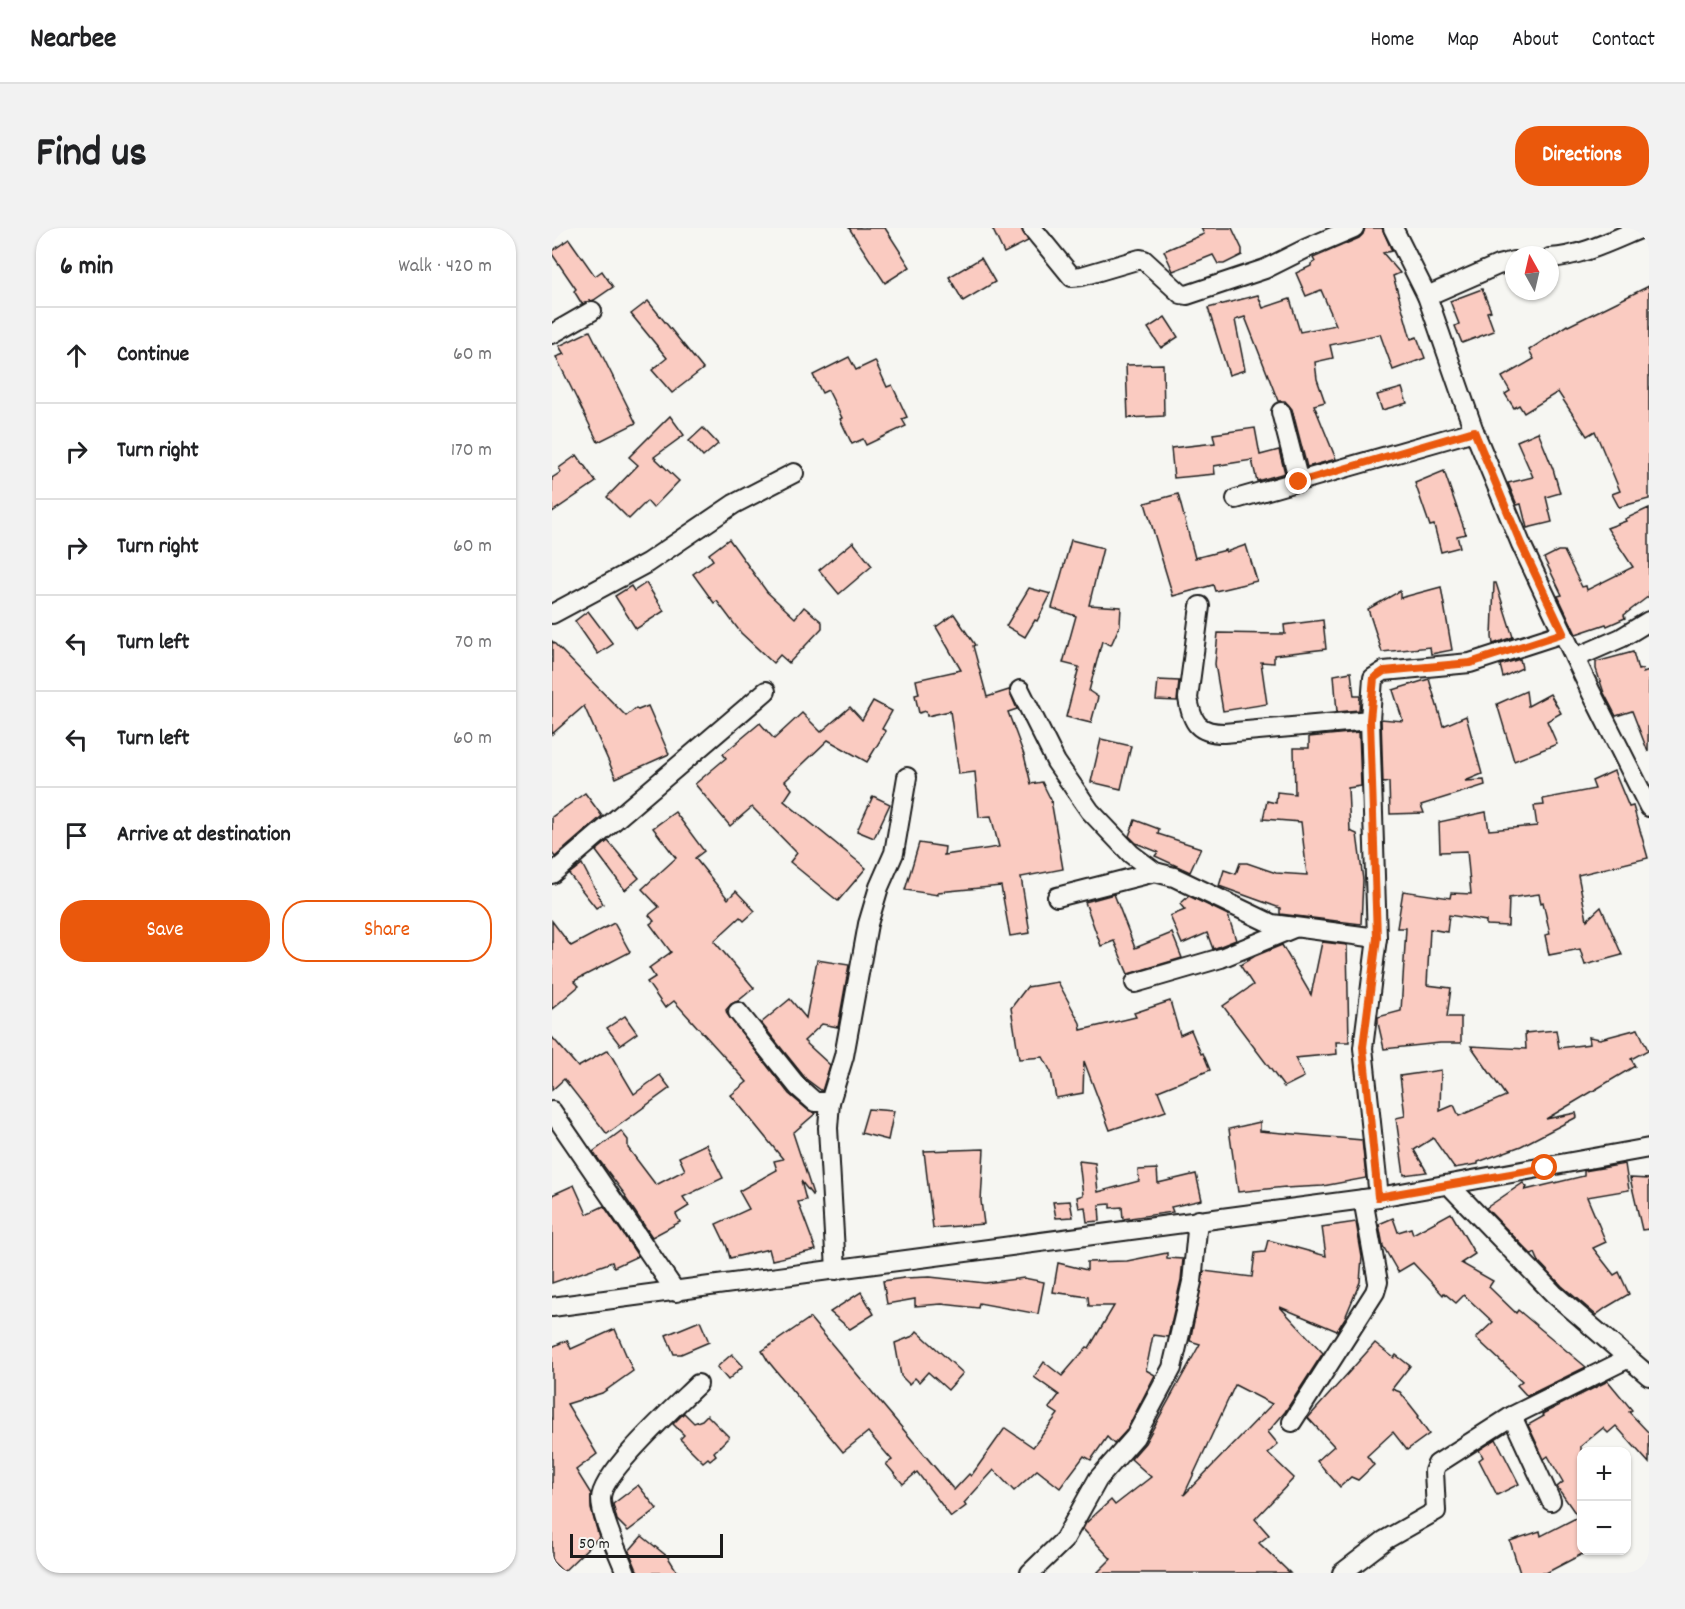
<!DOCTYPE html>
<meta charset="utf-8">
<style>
body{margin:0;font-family:Dekko,sans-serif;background:#f2f2f2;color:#202124}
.controls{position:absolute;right:18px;bottom:18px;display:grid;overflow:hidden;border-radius:12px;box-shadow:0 2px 4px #0004}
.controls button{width:54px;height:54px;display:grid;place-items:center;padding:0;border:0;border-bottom:2px solid #e0e0e0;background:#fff;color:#202124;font:30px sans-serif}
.compass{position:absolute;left:953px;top:18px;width:54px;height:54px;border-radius:50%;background:#fff;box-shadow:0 2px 4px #0004;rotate:352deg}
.scale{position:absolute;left:18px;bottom:15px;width:153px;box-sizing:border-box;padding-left:6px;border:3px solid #1c1c1c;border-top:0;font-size:16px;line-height:21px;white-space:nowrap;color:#1c1c1c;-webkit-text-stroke:4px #f6f6f2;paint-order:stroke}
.stop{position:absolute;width:18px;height:18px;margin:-14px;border:4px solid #ea580c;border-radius:50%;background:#fff}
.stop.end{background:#ea580c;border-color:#fff;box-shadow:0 2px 6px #0008}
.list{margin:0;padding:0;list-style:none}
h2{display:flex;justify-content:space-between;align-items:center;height:78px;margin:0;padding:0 24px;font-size:26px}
h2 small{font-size:20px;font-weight:400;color:#757577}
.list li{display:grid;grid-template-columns:39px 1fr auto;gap:18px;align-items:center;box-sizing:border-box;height:96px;padding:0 24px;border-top:2px solid #e0e0e0}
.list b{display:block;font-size:22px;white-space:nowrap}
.list em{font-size:20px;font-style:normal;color:#757577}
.actions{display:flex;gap:12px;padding:18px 24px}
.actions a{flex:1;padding:14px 0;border:2px solid #ea580c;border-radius:24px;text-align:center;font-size:21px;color:#ea580c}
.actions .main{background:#ea580c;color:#fff}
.icon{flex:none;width:33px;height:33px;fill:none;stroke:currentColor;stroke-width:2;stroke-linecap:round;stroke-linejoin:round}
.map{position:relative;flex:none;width:1097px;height:1345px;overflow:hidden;border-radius:24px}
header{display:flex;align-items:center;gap:36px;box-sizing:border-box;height:84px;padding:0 30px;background:#fff;border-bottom:2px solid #e0e0e0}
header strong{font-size:28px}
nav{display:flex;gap:33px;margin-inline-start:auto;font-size:21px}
.intro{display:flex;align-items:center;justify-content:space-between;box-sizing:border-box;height:144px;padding:0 36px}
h1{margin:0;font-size:42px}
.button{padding:15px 27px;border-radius:24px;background:#ea580c;color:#fff;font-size:21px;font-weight:700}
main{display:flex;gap:36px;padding:0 36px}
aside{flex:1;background:#fff;border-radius:24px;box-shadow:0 2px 4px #0004}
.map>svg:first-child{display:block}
</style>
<header>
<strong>Nearbee</strong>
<nav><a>Home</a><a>Map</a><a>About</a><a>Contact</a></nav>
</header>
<div class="intro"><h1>Find us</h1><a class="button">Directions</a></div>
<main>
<aside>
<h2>6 min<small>Walk · 420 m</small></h2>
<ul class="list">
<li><svg class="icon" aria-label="ahead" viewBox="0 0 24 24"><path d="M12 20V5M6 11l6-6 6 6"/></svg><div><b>Continue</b></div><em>60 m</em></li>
<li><svg class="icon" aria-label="right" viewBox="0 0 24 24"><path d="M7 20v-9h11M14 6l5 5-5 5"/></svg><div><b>Turn right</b></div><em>170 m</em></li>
<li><svg class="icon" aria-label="right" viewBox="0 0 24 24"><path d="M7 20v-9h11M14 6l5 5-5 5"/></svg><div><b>Turn right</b></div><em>60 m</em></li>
<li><svg class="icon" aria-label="left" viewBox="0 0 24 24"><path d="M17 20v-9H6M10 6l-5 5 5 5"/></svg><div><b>Turn left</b></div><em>70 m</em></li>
<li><svg class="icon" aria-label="left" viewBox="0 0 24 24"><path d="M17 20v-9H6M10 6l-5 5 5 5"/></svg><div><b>Turn left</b></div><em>60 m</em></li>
<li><svg class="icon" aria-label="arrive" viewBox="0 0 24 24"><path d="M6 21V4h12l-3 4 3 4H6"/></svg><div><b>Arrive at destination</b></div></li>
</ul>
<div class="actions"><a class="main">Save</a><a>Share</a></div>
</aside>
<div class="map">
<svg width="1097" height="1345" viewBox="0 0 1097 1345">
<rect width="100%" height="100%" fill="#f6f6f2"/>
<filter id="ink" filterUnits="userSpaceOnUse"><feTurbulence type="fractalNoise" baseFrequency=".0167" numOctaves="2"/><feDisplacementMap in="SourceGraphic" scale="12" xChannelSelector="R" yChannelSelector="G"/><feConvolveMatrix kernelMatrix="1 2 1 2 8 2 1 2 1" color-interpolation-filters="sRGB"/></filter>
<g filter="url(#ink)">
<g fill="#facbc1" stroke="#1c1c1c" stroke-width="1.5" fill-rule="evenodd">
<path d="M297,0H333L358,39L333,55Z"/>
<path d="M440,0H469L476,13L452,25Z"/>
<path d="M649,0H680L690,21V27L672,36H666L661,27L621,43L612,23L652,6Z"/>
<path d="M813,0H830L840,23L831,25L848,45L841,48L859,111L865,109L873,130L841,142L828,106L778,117L781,130L763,134L765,151L773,174L762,177L784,231L755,239L740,181L733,173H726L693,89L683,92L693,142L677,147L656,80L706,67L711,80L738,71L748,104L784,97L769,62L754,68L744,45L759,38V36L763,34L761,30L807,10L811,6Z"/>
<path d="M17,11L43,48L50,43L61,59L42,72L30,76L22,63L24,61L0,26V23Z"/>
<path d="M429,30L443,54L411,73L397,49Z"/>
<path d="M1097,58V271L1067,279L1060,266L1068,263L1043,203L1035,208L1006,164L972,185L967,177L962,180L953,166L958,163L950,149L982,131L977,122L1015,97L1016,98Z"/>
<path d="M930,61L939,83L935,84L942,103L910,115L903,98L907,96L898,73Z"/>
<path d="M96,73L151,141L120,165L100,142L115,130L79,86Z"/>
<path d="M613,89L626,109L609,120L596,100Z"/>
<path d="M38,103L84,195L46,214L4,129L12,126L7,118Z"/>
<path d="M297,129L304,142L323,133L335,159L340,157L355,189L350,191L354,198L314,217L311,211L300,216L288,191L290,190L276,162L270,165L261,147Z"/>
<path d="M611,136L612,188L576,190L574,137Z"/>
<path d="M850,160L855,175L830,182L825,167Z"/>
<path d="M118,188L132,207L102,229L127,253L101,280L95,273L77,291L55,269L86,237L77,229Z"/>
<path d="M151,200L166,216L151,229L137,213Z"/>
<path d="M703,200L708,227L727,222L733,245L705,253L700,232L662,238L663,246L622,250L619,220L663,215L661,206Z"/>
<path d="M986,204L1001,241L1008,265L994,269L1000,294L975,300L969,276L965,277L956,255L981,249L965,213Z"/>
<path d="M25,227L44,254L0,284V250L9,244L7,240Z"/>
<path d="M892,243L914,306L905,308L908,319L889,324L882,297L878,298L863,255Z"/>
<path d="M626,266L643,330L674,322V324L694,317L705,353L663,363L661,357L621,368L593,275Z"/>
<path d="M1097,280V368L1072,387L1073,390L1055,398L1054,396L1024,406L1006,368L1010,367L992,330L1006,323H1012L1030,359L1034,358L1035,362L1081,339L1055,300L1074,293L1073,291Z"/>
<path d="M177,311L215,364L243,390L252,379L270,394V400L237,435L228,427L221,435L189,405L165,373L162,375L141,346L161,332L157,326Z"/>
<path d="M519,312L551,320L537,377L569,379L568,397L559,417L550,413L537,463L546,469L539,495L514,489L527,439L511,435L524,388L500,380Z"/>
<path d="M301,314L320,338L287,366L267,342Z"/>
<path d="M94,355L112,383L84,401L63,368L79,358L82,363Z"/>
<path d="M942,355H944L961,409L941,416L940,409Z"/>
<path d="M889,359L900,422L879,426L878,419L830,424L816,381L848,363V370Z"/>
<path d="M477,360L499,366L485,393L483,392L473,409L454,398Z"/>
<path d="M36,383L61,416L46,426L23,393Z"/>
<path d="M402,386L423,417L421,418L435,469L457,462L465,481L456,484L472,527L479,556L490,554L499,572L511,641L469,649L478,705L458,708L449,658L386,664V667L353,662L367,615L393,619L392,627L447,619L439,588L427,589L423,544L407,546L398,483L375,488L374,483L367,485L363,467L367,466L364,452L409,442L384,399Z"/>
<path d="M771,392L774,421L722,427V435L709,434L715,476L671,483L663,436L666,405L733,406L732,397Z"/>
<path d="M0,413L74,488L84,480L86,482L96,478L117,526L64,550L32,478L0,506Z"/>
<path d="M1081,424L1086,442L1090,441L1091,445L1097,443L1096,524L1080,483L1064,488L1052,465L1044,441V434Z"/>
<path d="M968,431L970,440L951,449L948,437Z"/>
<path d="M799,444L802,468H808L807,482L785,484L782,447Z"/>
<path d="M877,451L891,498L914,488L930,546L913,553L932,552L933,557L869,577L872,585L838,586L837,554L831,555L829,491L851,493L841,462Z"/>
<path d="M606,452L627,453L625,473L604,472Z"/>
<path d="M974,463L976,478L998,466L1009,485L995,493L1005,516L962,533L945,476Z"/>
<path d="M321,473L340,483L330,501L334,503L315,534L276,512L233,553L240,561L232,573L314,640L286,673L238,634L245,625L200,579L178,598L143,556L174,530L171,526L208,495L222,511L250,485L269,504L298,479L310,492Z"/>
<path d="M807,504L809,558L796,560L798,603L805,606L811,652L809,696L728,686V680L667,658L672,642L684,646L688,635H695L724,645L755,647L749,594L711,591L715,573L724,575L725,564L743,566L742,520H757V509Z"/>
<path d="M549,511L579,518L569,561L539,554Z"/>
<path d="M1062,543L1077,579L1081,578L1096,630L1026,647L1035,692L1049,679L1070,727L1033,737L1028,721L997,727L993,707L998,706L991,674L989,675L987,666L957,670L956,698L934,697V693L897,687L895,704L878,701L875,757L899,760L895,789H909V815H888L832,821L826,795V789L849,783L854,700H845L851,663L898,670L899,665L919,666L915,623L888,624L887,594L934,584L937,602L985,598L982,578L992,577L991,571L1043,561L1040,553Z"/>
<path d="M33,565L50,588L3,629L0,625V589Z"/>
<path d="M321,568L338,576L322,610L305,603Z"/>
<path d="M123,584L152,623L143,630L176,671L184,663L203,683L192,693L188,689L162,713L202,760L186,773L179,776L174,782L175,786L237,866L256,882L264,885L241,905L261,966L260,967L249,953L254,972L246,974L264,1022L220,1032L217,1021L178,1030L175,1019L164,996L197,981L187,963L225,942L222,933L231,931L179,867L195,854L122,773L113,780L95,754L103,749L97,740L119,724L98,696L102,693L97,687L107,679L90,661L124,630L101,600Z"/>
<path d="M583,592L607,601L606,606L649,620L638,644L603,628L606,624L584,615L577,608Z"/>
<path d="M56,613L87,650L73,662L44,623Z"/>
<path d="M30,636L51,676L44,680L17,646Z"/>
<path d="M562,666L583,720L620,705L630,730L576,746L562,713L549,718L533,674Z"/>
<path d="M637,668L676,687L684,712L661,721L655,705L630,716L618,688L633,682L628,676Z"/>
<path d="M0,693L19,718L62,695L78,724L22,753L27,758L0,781Z"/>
<path d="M770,714L795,717L797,814H784L785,826L743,830L752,849L732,859L671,778L701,757L688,737L703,728L730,717L759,767Z"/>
<path d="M265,732L297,737L286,799L270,796L252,813L278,837L270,863L254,851L209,795L238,771L254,790Z"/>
<path d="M506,754L528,795L529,802L584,789L582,785L618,773L628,807L639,802L649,826L651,825L658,842L606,863L614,883L558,902L532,833L531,865L504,870L499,844L491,829L467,831L459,780L475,759Z"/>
<path d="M73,788L85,805L68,817L55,800Z"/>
<path d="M1086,801L1096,822L1079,831L1083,838L994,891L1024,885L1025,889L969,918L926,934V936L902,940L881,910L862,922L875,944L852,947L844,890L853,888L848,848L889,842L888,883L902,877L907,888L954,868L919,818L974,821L973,805L1004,802L1007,820L1038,816L1037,809L1048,811Z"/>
<path d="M0,809L26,839L56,822L82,866L108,847L118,860L55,906L12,851L0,862Z"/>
<path d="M316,881L342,883L336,912L309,905Z"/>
<path d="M708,894V903L810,912L814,950L771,958L733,960V959L686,964L677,901Z"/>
<path d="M69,903L76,912V920L104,957L133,942L127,929L154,916L171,950L131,969L137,978L124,986L128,994L100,1009L73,969L74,968L41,924Z"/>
<path d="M432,921L429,973L432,996L381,1000L372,923Z"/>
<path d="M527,933L543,935L546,964L587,953L586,942L605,941L606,955L644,946L650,972L619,979L621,984L571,991L570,979L558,980V976L547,977L548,993L535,994L533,979L527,980L525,969L531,967Z"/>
<path d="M1073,936L1077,962L1035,969L1054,1014L1041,1020L1062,1047L1067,1044L1077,1066L1055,1079L1044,1087L1010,1058L987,1034L983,1025L980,1027L934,980L971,955L975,959L973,962L1032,948V943Z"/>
<path d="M1078,950L1097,951V1001L1090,1002Z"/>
<path d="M22,957L35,986L52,978L86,1028L62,1039L60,1034L0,1055V967Z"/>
<path d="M518,973L521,989L504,990L501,974Z"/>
<path d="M899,985L923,1026L909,1035L941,1053L937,1059L964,1085L966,1082L1034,1139L975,1168L965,1157L970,1153L924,1110L941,1094L912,1067L904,1075L892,1065L891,1067L861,1035L846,1044L831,1018L827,996L841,990L846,1004L859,1000L861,1006Z"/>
<path d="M804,994L810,1029L808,1054L793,1090L785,1103L728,1079L771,1125L733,1184L716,1204L726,1216L716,1225L742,1250L703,1291L717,1307L707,1315L738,1345H545L559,1331L531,1301L534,1295L559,1272L563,1277L599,1249L579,1231L593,1215L648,1116L638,1113L652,1043L700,1049L703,1025L713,1024L716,1012L774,1028L770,999ZM683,1157L720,1176L632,1267Z"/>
<path d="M615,1025V1030L631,1031L629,1052L616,1109L601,1107L594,1142L603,1147L574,1203L562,1216L555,1209L539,1232L532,1228L508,1260L485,1242L462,1263L442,1242L412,1275L414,1278L399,1289L365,1244L351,1256L334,1236L340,1232L316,1204L291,1224L216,1133L210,1123L258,1090L402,1262L417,1246L419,1248L453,1200L481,1219L506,1186L497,1180L507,1167L482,1149L492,1134L510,1148L535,1119L537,1120L562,1078H537L536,1069L501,1064L506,1035L535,1042V1034L575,1033Z"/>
<path d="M378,1049L433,1055L472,1050L492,1054L486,1086L427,1075L426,1080L390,1076L363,1078V1071L335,1076L331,1053L352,1050Z"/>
<path d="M309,1064L322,1086L298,1101L278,1084Z"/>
<path d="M148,1093L157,1114L129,1126H122L114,1107Z"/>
<path d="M63,1101L81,1143L50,1165L15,1176L45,1226L24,1242L39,1266V1281L47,1309L11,1344L0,1333V1119L15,1112L19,1121Z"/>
<path d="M365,1103L411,1145L396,1162L376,1144L367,1154L363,1150L357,1156L349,1148L343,1115L361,1108Z"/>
<path d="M823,1115L842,1130L844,1127L858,1138L840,1161L848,1164L867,1188L865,1189L877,1206L855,1222L841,1204L815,1228L822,1237L806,1252L799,1249L788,1259L765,1233L782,1218L756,1190Z"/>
<path d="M180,1126L191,1138L176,1152L165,1139Z"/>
<path d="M1056,1153L1080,1182L1077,1184L1097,1205V1235L1064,1198L1056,1205L1051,1200L1029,1218V1323H1036L994,1345H968L958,1313L988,1303L989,1308L1026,1289L1005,1259L1011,1254L996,1228L992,1231L976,1197L992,1188L990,1186Z"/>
<path d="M132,1185L142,1195L150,1192L155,1187L177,1209L162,1224L164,1227L158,1232L156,1230L151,1234L128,1211L132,1207L121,1196Z"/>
<path d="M944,1211L967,1256L945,1267L927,1232L931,1229L927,1222Z"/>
<path d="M86,1257L105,1281L76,1303L65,1292L61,1276Z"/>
<path d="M90,1308L116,1329L126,1345H88L85,1342L77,1323Z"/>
</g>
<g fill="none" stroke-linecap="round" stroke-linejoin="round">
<g stroke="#1c1c1c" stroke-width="22">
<g id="minor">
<path d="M480,0L520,49L530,48L588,31L592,32L629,66L635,67L713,41L755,20L802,0"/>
<path d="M841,0L875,68L922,203L969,316L1039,464L1097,579"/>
<path d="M998,30C1030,28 1061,12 1090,0"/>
<path d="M875,68L946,37L962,33"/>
<path d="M0,106L40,83"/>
<path d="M729,184L747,254"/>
<path d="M684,271L922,203"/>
<path d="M648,378L636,470C640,495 646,505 672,505L818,492"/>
<path d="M0,386L95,335L182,276L242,245"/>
<path d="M1023,430L1069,410L1097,393"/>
<path d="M468,462L504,534L538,583L579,626L603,644L622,649L720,696L825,710"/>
<path d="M0,646L214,463"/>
<path d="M505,669L603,644"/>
<path d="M583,755L669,730L742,700"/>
<path d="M186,784L246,859L263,874H278"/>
<path d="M0,883L124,1064"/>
<path d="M898,958L1002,1066L1097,1148"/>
<path d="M827,969L811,820L825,710L818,492L821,450L832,443L918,435L1011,405"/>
<path d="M284,1042L276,900L278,874L292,828L316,696L327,659L342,625L355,549"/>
<path d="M0,1079L827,969L1097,920"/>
<path d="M960,1188L999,1273"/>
<path d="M740,1194L823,1064L826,1054L811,971"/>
<path d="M74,1345C67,1326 49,1290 49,1271C48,1246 126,1176 146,1156"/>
<path d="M478,1345L512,1312L546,1251L583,1209L620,1140L640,1054L646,992"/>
<path d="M790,1345L833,1312L884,1283L882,1243L885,1236L960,1188L1075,1131"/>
</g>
</g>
<use href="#minor" stroke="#f6f6f2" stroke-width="18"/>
</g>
</g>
<g fill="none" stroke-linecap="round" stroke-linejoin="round" filter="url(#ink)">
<path stroke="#ea580c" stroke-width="8" d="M747,254L922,203L969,316L1011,405L918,435L832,443L822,450L818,492L825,710L811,819L826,969L993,940"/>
</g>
</svg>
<div class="controls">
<button>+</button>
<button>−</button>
</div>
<svg class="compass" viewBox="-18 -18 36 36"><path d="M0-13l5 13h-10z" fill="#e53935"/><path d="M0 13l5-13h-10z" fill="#757577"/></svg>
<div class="scale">50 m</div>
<div class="stop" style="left:993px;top:940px"></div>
<div class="stop end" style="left:747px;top:254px"></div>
</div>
</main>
